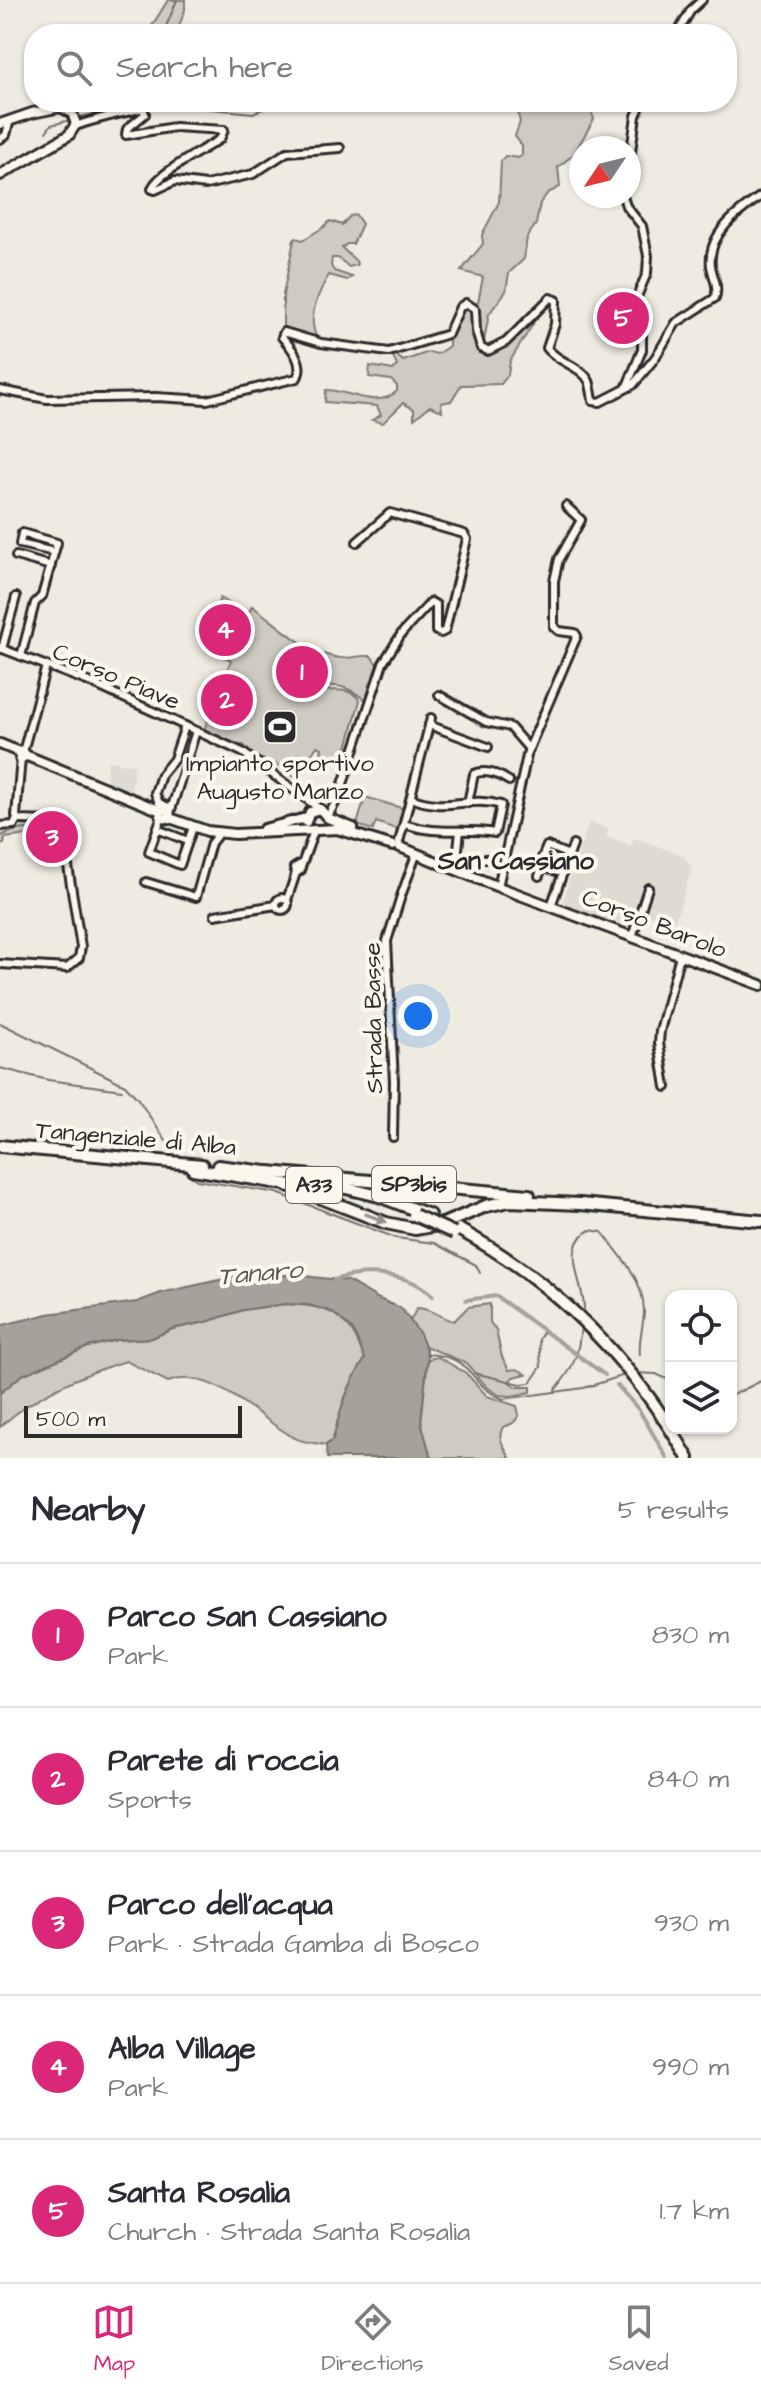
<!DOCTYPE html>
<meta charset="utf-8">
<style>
body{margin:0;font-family:"Architects Daughter",sans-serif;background:#f7f7f7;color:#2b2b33}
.controls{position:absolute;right:24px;bottom:24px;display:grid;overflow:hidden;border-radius:16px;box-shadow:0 2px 6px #0004}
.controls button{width:72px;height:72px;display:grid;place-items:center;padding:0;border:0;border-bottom:2px solid #e1e1e2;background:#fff;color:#2b2b33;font:40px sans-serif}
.compass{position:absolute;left:569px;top:136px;width:72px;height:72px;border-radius:50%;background:#fff;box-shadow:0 2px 6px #0004;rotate:235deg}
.scale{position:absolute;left:24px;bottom:20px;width:218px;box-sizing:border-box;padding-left:8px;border:4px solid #2b2b2b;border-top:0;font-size:22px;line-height:28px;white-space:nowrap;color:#2b2b2b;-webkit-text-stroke:6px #fbf7ec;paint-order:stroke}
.you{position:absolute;left:418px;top:1016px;width:28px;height:28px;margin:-20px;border:6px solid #fff;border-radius:50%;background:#1a73e8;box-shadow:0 0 0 12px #1a73e833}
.badge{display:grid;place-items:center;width:52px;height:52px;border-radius:50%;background:#db2777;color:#fff;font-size:26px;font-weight:700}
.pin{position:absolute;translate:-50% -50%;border:4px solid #fff;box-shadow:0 2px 8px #0006}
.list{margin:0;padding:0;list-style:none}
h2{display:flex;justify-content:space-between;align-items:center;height:104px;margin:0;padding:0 32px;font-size:34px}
h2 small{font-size:26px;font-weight:400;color:#7c7c81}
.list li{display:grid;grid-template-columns:52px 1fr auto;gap:24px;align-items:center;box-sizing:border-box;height:144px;padding:0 32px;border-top:2px solid #e1e1e2}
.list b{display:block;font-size:30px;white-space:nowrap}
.list p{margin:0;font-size:26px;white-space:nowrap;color:#7c7c81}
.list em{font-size:26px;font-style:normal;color:#7c7c81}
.icon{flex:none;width:44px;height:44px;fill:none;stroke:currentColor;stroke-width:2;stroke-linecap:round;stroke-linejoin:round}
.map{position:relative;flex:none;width:761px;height:1458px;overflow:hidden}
.search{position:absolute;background:#fff;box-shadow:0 2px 6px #0004;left:24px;right:24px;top:24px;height:88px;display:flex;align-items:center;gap:20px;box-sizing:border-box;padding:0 28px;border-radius:32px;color:#7c7c81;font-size:30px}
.sheet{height:824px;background:#fff}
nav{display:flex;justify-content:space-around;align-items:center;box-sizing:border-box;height:112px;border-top:2px solid #e1e1e2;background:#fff;font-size:22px;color:#7c7c81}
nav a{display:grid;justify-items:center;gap:4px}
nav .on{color:#db2777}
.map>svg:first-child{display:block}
</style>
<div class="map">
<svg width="761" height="1458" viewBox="0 0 761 1458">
<rect width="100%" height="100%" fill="#eeebe0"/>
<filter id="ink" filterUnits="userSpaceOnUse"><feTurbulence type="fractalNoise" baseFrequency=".0125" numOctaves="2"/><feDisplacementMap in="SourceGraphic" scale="16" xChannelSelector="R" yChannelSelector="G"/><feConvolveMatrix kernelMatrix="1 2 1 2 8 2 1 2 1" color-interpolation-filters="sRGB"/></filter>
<g filter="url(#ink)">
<g fill="#dedbd1">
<path d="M108,761L134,765L131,794L106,785Z"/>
<path d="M589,822L609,829L606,837L631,846L634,838L683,855L692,868L674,924L643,913L633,941L559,912Z"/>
</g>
<g fill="#cecbc2" stroke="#7c7b76" stroke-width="2">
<path d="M168,0H185V10L176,34H147Z"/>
<path d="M515,102H536L541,111L551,109L561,111L575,102H590L586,107L591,111L594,119L574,154L558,167L560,187L548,193L540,203L536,224L527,237L524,259L509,273L506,291L489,314L484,341L478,346L489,352L504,348L529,324H533L510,361L508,375L501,384L461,385L451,401L441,403L442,411L430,406L414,419V409L403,403L383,423L372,420L381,415L377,406L325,402L326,390C348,390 378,410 397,391V386L391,380L369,377L370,366L393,370L397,366L393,357L395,354L403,361L429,352L437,354L449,346V337L461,311L473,309L478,302L483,277L461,271L483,244L482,235L499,202L501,161L505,156L518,158L522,155V146L515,136L520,122Z"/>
<path d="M356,215L362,224L353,244H347L342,248L356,261L357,265L349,267L338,258H332L331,266L334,271L352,277L347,280L329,275C318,293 306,320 318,340L283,328V295L294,240L296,238L303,240L324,227L330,221L342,225L350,216Z"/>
<path d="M220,598L248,614L252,606C278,624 306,654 340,658C351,659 360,655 371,656L379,667L366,700C342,684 339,683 309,690C327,694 345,683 360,700L344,759L321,752L322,748L317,746C309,758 306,768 297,779C291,775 286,769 280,766C265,758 256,762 244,745H233L204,730L231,660L202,645Z"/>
<path d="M365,797L405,809L399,830L376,822L373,830L357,825Z"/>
<path d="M18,822L21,824L50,822L60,830L64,851L45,852L42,833L5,838L4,844L0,845V827Z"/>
<path d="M285,1304C330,1306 350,1314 365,1360C347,1385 340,1410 333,1440L326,1445C316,1443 304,1443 295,1438C260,1420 212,1365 168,1382L126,1361C80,1375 36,1394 0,1427V1393L22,1375L88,1347L116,1340L152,1338L172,1329L206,1322L243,1310Z"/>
<path d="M490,1304V1322L496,1331L502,1357L509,1370L517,1369L526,1374L513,1377L509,1382L517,1387H531V1392L511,1396L499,1395L487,1387L466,1363L425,1346L410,1321L417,1308C432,1308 440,1318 454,1321L468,1307Z"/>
<path d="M438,1357L466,1373L487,1396L517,1406L519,1415C514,1424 512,1424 503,1427C496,1438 505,1448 510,1458H431L421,1422L428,1359Z"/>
</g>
<path fill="#a4a29a" stroke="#74726e" stroke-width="2" d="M295,1275L348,1281L379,1299L401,1308L420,1334L428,1354L421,1422L431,1458H327L326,1445L333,1440C340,1409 348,1385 365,1359L353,1330L332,1312L309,1305L285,1304L243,1310L206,1322L172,1329L152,1338L116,1340L88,1347L22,1375L0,1393V1326L7,1324L48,1314L137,1302L161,1293L237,1276Z"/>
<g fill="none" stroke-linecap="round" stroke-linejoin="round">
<g stroke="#74726e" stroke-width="2">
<path d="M163,34L177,0"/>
<path d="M141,102L253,113L280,102"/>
<path d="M77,118L101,112L116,102"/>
<path d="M46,132L51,125L71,120"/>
<path d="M0,170L20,159"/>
<path d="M0,837C15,828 35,827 51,830L54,840"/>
<path d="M0,1023L125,1085L138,1099L178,1159"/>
<path d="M0,1068L48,1080L122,1090"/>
<path d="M183,1168L187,1174L197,1180L277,1193L396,1238L434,1243L476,1265L480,1273"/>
<path d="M583,1317C590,1291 556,1248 590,1230L602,1232L606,1237C623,1259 643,1280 644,1310C644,1325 638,1340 640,1355"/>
<path d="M426,1354C476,1356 468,1385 503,1399L584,1388L628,1374"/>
<path d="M474,1373L521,1384L530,1383L541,1367L539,1339L544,1331"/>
<path d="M634,1373L656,1374L671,1381"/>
<path d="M555,1390C575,1367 579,1354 581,1323"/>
<path d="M731,1396L761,1381"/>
</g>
<g stroke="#a4a29a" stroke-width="4">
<path d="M334,1280C365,1270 409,1272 433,1296"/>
<path d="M466,1300L496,1296L605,1375"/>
<path d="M617,1385L639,1410L667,1458"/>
</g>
<g stroke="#2b2b2b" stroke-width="12">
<g id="minor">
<path d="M677,34L691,10L702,0"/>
<path d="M76,126C97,118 120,114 143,108L145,114L127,129L126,135L175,127L224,130L220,139C205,149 156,174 152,189L155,190L175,181L206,185L253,174L287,152L340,148"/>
<path d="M0,139L6,135L10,120"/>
<path d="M629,165L636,116L642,102"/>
<path d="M623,196L626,206L642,226L648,256L647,273L636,299L642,331V350L627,386"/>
<path d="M0,390L47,399L156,397L207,400L297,378C305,364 292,348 282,337L284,332L321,343L389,352L448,334L460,307L466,303L475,309L476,331L481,348L488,351L506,342L550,298L556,300L555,324L547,348C557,362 581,366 589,381C591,386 592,395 593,401L600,402L633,385L655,358L676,323L715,298C719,286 713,278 711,266C707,234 738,212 761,196"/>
<path d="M16,556L51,566"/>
<path d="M0,648L89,682L242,752L320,809"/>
<path d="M2,649L16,597"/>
<path d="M21,656L35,603L42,596L57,543L22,533L20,544L50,551"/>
<path d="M439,695L486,722L510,727L529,749"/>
<path d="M429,725L488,747"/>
<path d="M23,752L46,666"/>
<path d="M339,796L383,663L402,633L431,602L436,605V631L441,633L445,631L467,539L464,534L390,513L357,542"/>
<path d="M468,803L474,774C486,769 498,774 509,781"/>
<path d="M171,808L159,803L155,793L161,775L174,759L185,726"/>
<path d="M170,813L196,731"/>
<path d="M162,816L149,852L180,865L193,827"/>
<path d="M328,816L338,798"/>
<path d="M404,824C440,836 461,827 495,833L501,805C468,795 448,813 411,798"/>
<path d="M0,826L14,825L17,819"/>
<path d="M157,829L188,841"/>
<path d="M460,831L457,858L487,859"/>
<path d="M399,842L431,718"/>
<path d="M540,863L547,846L569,855"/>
<path d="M299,865L301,870L296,873L294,868Z"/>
<path d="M301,867L314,831"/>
<path d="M539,876L542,866L562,873"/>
<path d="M146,882L196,897L211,843L219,833"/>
<path d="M498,887L528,751L577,636L575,633L559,631L554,627V581L559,559L581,520L566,506"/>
<circle cx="282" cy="904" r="6"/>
<path d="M287,900L296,873"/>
<path d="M551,906L573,845"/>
<path d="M215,915L276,905"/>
<path d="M632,937L648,888"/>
<path d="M0,964L67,968L79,958L81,947L62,829L51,821L19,820L16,816L21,758"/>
<path d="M666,1087L659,1043L660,1031L680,955"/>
<path d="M393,1137L394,1081L387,941L401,896L416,855"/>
</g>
</g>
<g stroke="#2b2b2b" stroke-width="14">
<g id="major">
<path d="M0,124L32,113L61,107L72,113L76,124L69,135L0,175"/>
<path d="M0,744L19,752L20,758L24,757V753L19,752"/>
<path d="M25,755L161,811"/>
<circle cx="165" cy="814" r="4.5"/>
<path d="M170,818L207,831L235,834L337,829L393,846"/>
<path d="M306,822L310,812L320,809L328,818L353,828"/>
<path d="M264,829L306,818"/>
<path d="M400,847L496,886L761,985"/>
</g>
</g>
<g stroke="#2b2b2b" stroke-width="16">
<g id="highway">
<path d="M0,1146L202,1165"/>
<path d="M218,1166L274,1173"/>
<path d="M193,1169L285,1184L386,1223L415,1229L443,1224L486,1206L509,1201L580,1204L761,1221"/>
<path d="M268,1172L529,1195"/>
<path d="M313,1180L379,1196L429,1215"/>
<path d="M458,1229C558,1283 632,1360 688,1458"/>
</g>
</g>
<use href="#minor" stroke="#fbf7ec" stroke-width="6"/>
<use href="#major" stroke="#fbf7ec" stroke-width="8"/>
<use href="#highway" stroke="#fbf7ec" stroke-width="10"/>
<g stroke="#2b2b2b" stroke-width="16" stroke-linecap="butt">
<path id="highway-bridge" d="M414,1215L454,1233"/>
</g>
<use href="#highway-bridge" stroke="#fbf7ec" stroke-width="10"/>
</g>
<defs><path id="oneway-solid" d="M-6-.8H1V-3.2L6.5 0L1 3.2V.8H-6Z" transform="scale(2)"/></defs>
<use fill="#93918c" href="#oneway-solid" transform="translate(376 1218) rotate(21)"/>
</g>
<defs>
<g id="stadium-square" transform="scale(1.8)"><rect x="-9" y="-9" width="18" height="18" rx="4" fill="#2b2b2b" stroke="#fbf7ec"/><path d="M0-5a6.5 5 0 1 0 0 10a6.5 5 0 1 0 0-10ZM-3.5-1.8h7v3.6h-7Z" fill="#fff"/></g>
</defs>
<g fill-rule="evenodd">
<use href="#stadium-square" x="280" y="727"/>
</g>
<g text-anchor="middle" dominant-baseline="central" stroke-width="8" stroke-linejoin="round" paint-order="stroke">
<g fill="#fbf7ec" stroke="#696865" stroke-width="2">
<rect x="372" y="1166" width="84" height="36" rx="6"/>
<rect x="286" y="1167" width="56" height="36" rx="6"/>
</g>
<g font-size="22" font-weight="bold" fill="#2b2b2b">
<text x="414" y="1184">SP3bis</text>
<text x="314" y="1185">A33</text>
</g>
<g font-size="24" fill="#2b2b2b" stroke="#fbf7ec">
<text transform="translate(116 677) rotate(23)">Corso Piave</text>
<text transform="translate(654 924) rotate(21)">Corso Barolo</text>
<text transform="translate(374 1018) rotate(-91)">Strada Basse</text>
<text transform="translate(136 1139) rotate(5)">Tangenziale di Alba</text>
</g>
<g font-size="24" fill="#2b2b2b" stroke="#fbf7ec">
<text x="280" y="764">Impianto sportivo<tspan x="280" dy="28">Augusto Manzo</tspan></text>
</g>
<g font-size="26" font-weight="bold" fill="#2b2b2b" stroke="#fbf7ec">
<text x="516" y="861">San Cassiano</text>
</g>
<g font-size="26" font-style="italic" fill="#555552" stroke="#fbf7ec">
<text transform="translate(260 1273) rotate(-5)">Tanaro</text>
</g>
</g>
</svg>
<div class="controls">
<button><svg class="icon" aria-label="locate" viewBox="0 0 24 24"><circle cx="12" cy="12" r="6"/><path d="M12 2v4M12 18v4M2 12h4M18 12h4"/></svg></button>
<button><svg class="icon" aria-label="layers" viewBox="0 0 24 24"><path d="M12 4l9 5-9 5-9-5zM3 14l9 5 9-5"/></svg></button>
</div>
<svg class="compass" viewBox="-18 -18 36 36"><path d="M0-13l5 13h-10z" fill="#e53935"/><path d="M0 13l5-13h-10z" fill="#7c7c81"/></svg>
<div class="scale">500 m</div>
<div class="you"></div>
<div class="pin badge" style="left:302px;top:672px">1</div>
<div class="pin badge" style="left:227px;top:700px">2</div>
<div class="pin badge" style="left:52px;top:837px">3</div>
<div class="pin badge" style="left:225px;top:630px">4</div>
<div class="pin badge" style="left:623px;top:318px">5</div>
<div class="search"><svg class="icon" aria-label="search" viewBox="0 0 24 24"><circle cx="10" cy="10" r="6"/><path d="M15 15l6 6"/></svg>Search here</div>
</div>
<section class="sheet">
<h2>Nearby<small>5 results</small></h2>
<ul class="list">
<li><span class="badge">1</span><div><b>Parco San Cassiano</b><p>Park</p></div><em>830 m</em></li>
<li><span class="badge">2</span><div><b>Parete di roccia</b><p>Sports</p></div><em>840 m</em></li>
<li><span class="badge">3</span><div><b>Parco dell'acqua</b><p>Park · Strada Gamba di Bosco</p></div><em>930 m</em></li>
<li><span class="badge">4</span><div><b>Alba Village</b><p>Park</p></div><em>990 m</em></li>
<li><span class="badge">5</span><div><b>Santa Rosalia</b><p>Church · Strada Santa Rosalia</p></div><em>1.7 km</em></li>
</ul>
</section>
<nav>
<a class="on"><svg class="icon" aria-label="map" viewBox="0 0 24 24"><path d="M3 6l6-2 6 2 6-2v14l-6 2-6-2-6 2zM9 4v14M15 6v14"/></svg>Map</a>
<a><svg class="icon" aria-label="directions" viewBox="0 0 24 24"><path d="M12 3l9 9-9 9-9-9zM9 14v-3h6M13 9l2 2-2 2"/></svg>Directions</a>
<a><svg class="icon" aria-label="saved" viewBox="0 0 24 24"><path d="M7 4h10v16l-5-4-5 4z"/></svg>Saved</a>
</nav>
